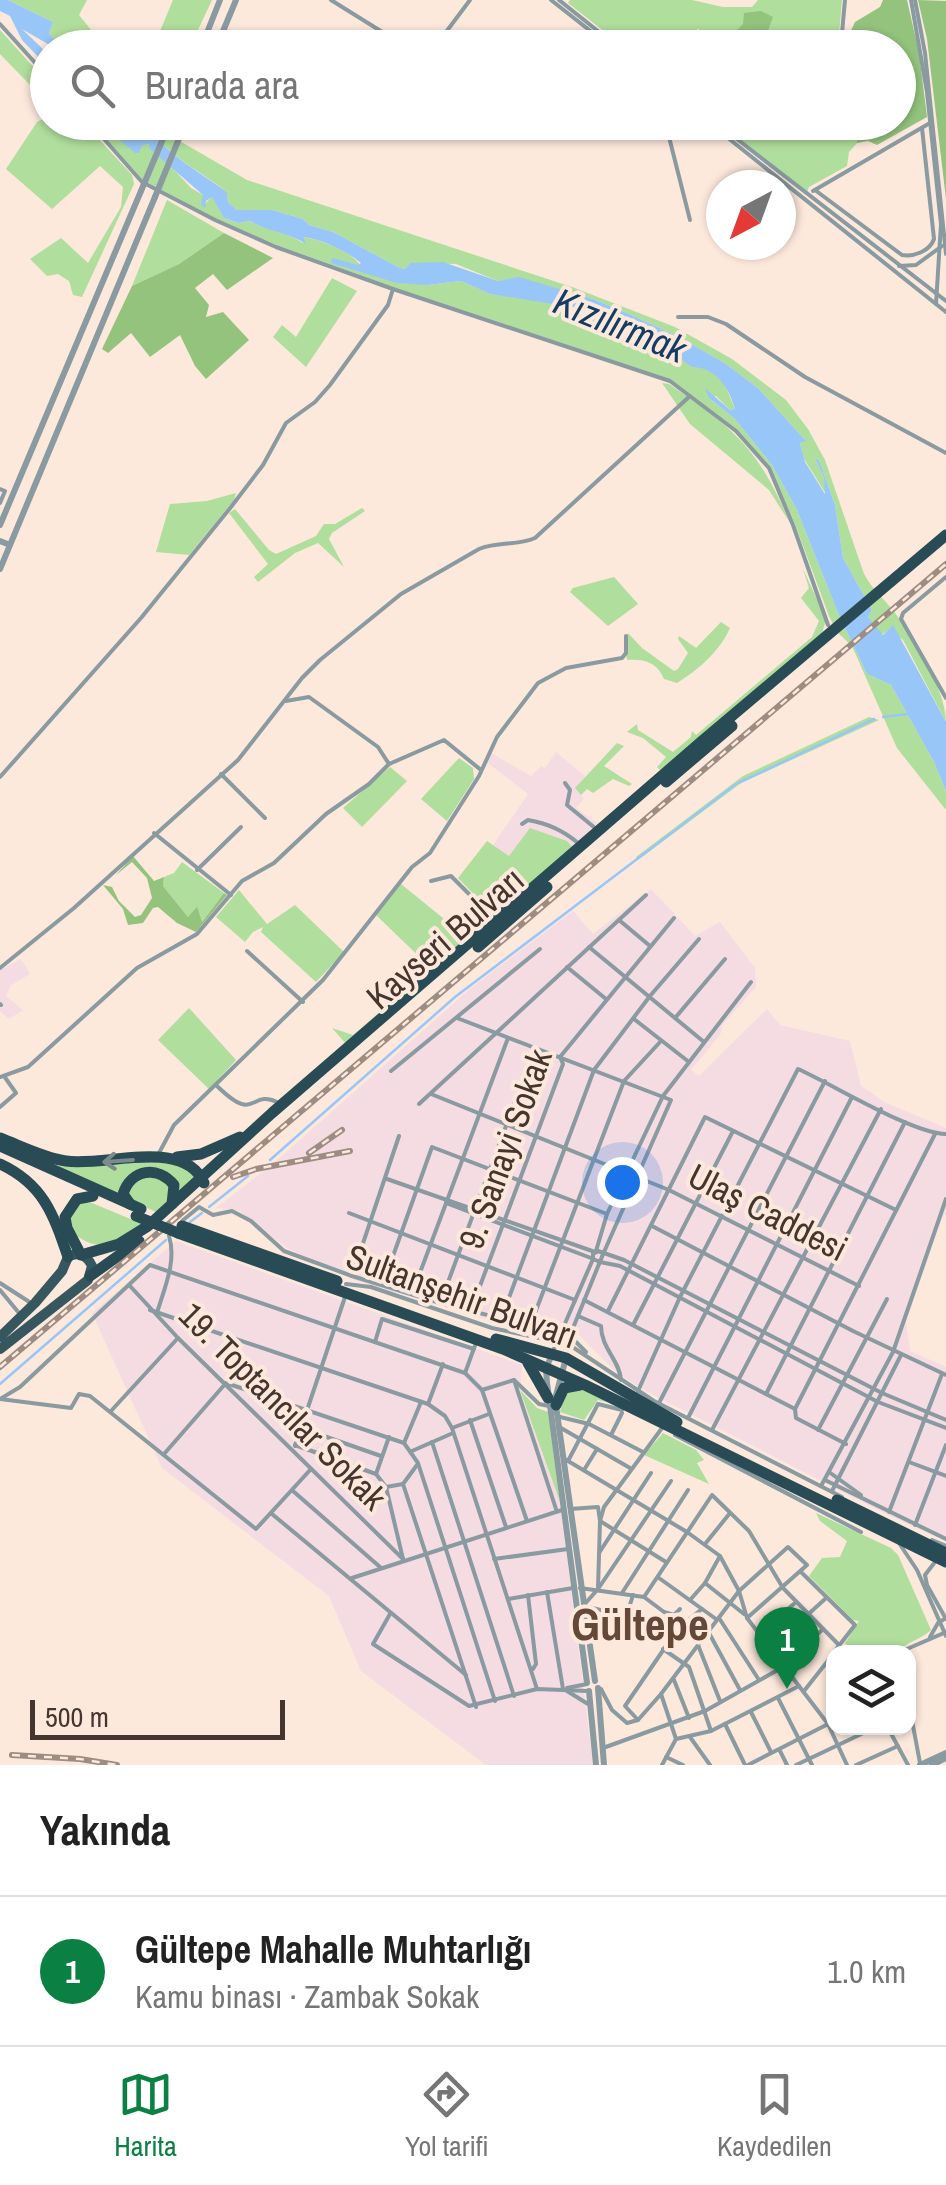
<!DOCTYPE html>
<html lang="tr">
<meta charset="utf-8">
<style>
body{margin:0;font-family:"Archivo Narrow",sans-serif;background:#f2f2f2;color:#222}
.controls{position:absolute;right:30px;bottom:30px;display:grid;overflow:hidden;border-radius:20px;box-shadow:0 2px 8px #0004}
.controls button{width:90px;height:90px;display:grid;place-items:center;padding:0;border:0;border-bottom:2px solid #e0e0e0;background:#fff;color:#222;font:50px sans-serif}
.compass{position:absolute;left:706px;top:170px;width:90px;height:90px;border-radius:50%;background:#fff;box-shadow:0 2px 8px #0004;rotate:221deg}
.scale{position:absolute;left:30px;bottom:25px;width:255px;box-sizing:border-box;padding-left:10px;border:5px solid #44362f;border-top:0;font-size:28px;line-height:35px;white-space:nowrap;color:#44362f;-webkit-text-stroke:8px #fde8dc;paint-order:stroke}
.you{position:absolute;left:622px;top:1182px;width:35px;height:35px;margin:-25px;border:8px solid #fff;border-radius:50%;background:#1a73e8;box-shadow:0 0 0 15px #1a73e833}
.badge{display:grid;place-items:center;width:65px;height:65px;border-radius:50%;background:#0b8043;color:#fff;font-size:32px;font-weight:700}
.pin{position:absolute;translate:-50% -82px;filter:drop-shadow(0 2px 5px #0008)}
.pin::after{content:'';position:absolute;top:52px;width:35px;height:30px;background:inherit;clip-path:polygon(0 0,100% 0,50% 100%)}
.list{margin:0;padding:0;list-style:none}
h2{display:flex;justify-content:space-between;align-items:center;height:130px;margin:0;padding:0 40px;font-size:42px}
h2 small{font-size:32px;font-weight:400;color:#767676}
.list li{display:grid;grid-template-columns:65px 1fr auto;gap:30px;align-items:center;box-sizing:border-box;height:150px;padding:0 40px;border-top:2px solid #e0e0e0}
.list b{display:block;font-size:38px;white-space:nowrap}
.list p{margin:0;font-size:32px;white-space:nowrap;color:#767676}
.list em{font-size:32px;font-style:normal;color:#767676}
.icon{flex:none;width:55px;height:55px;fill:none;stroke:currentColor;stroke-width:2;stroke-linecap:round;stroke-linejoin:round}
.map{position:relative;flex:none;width:946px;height:1765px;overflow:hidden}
.search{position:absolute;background:#fff;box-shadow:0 2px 8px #0004;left:30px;right:30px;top:30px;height:110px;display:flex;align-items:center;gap:25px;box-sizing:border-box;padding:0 35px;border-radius:55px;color:#767676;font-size:38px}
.sheet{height:280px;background:#fff}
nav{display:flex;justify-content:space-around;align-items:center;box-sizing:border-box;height:140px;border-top:2px solid #e0e0e0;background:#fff;font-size:28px;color:#767676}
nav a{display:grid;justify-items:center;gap:5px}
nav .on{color:#0b8043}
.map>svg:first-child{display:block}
</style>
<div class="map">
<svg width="946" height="1765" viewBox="0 0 946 1765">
<rect width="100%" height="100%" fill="#fde8dc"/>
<g fill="#f5dbe2">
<path d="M556,752L585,776L576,788L584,799L576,808L597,823L573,848L509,856L493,845L528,794L488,763L491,753L531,776L541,766L545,768Z"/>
<path d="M651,889L695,936L720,922L755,968L756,987L723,1024L720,1035L691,1070L699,1076L767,1009L780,1025L850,1041L861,1086L886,1103L946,1128V1213L942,1218L906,1322L910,1351L946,1367V1541L888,1515L646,1391L617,1373L574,1330L561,1325L501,1324L357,1281L287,1248L238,1210L216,1208L273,1164L471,988L573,911L593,934Z"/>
<path d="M21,959L30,974L11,985L6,996L23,1010L9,1019L0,1011V970Z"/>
<path d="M176,1241L522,1365L520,1390L560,1502L593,1765H486L361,1671L329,1596L162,1468L92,1313Z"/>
</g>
<g fill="#b0de9c">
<path d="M8,0H87L79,15L105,47H62L49,34L53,22Z"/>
<path d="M173,0H212L190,47H167L158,36Z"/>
<path d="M570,0H692L723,7H752L758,0H842L839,35L834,48L767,47L749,36L765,38L768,25L743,24L740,41L733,47H703L706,42L696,45L699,28L685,39L678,38L677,47H624L568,3Z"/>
<path d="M0,30L47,82V110L31,86L0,54Z"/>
<path d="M47,117L48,122L84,123L132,175L134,184L82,297L73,295L69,281L58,274L47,276L30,259L61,238L88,263L121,207L123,187L100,166L52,209L6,169L37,122Z"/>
<path d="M92,123C111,124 128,147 150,144L191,188L203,195L205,204L212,196L224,218L239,223L250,221C267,231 287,231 303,243V237C323,241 350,250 361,266L330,259L428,285L461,281L490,294L558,303L563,307L634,326L715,374L725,385L735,409L730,410L716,396L709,398L735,419L772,465L797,510L838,613L867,674L891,685L934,762L946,791V810L897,748L852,646L837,632L829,616L795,524L770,467L737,430L670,379L393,287L277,245L216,219L143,180Z"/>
<path d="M125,123H161L159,129L247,180L572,287L675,327L732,359L786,400L808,429L825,460L864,574C873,591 887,601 898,617C916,643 946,691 946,722L903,640L889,630L881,635L868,617L872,610L843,558L835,505L819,460L815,458L824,478L826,494L804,459L800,443L805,440L758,388L726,364L679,337L629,314L593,299L519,278L498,281L456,264L410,263L405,269L400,268L333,232L309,225L303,219L272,210H237L228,202L227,192C206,175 161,152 152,128L142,133Z"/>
<path d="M719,123H822L832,130H842L836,123H856L857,143L849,152L847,166L809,187L807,192Z"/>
<path d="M167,200L224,233L179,264L132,286Z"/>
<path d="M332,278L357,291L306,367L273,337L282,325L296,337Z"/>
<path d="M662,383L669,384C736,430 758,448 790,523L769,490L690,424Z"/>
<path d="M236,493L234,500L189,555L156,552L170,504L207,501Z"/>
<path d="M362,508L365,511L332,533L329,539L344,567L318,543L295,553L258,582L254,577L268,564L229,513L235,509L269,550L276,554L316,536L324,524H335Z"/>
<path d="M803,569L826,619L822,634L661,771L657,767L666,757L643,738L627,732L637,724L638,730L673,752L691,737L692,731L696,735L812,637L819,621L801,598L809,588Z"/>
<path d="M614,577L638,604L608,626L570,592L573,588Z"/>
<path d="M721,622L730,628C720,651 698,670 677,683L664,679C657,662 644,659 627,660L624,644L628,633L642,648L674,671L678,669L688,653L678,639L679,636L696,648Z"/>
<path d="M869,717L879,720L741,783L638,860L636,857L743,776Z"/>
<path d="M617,743L624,746L604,766L632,784L629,786L613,779L593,793L587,789L581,795L575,788Z"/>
<path d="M459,758L473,768L474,779L447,821L421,799Z"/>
<path d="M390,767L407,781L362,827L343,808Z"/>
<path d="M530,828L567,841L573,848L497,918L458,878L487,841L509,856Z"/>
<path d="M182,862L224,893L201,923L194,913L188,917L163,886L164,877L174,873Z"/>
<path d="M401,884L454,927L479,906L492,922L347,1045L332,1028L353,1035L431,968L376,915Z"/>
<path d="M239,890L267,924L295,905L344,952L316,982L261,932L263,927L253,932L245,942L216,917Z"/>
<path d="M189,1008L236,1060L209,1089L158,1040Z"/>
<path d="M166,1161L180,1164L197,1178L179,1196L162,1171L123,1182L117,1193L52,1166Z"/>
<path d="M138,1178H158L170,1186L169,1201L158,1213L128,1199V1188Z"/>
<path d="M82,1201L92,1203L145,1225C115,1240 102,1257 72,1232L69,1212Z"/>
<path d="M586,1389L619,1405L598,1400L584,1420L560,1412L565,1392Z"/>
<path d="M520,1390L537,1408L548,1412L560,1502Z"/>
<path d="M663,1433L696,1450L704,1460L697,1463L709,1484L644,1455Z"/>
<path d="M816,1513L891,1548L898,1555L931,1630C920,1640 906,1642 898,1652H854L845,1643L859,1621L853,1620L809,1576L822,1558L840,1557L847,1541L820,1521Z"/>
</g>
<g fill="#93c37d">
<path d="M883,0H907L919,53L927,117L877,145L868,141L857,143L856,123L898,122V48H843L855,22L880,7Z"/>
<path d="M918,0L946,1V199L927,39Z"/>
<path d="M761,11L773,17L765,39L759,35L750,37L767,47H733L739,41L734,33L743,24L744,13Z"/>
<path d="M224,233L273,258L227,290L213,274L195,288L209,305L206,317L223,312L249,340L206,379L195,366L180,335L150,357L131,333L108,353L102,349L132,286L179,264Z"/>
<path d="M133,856L154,881L164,877L163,886L188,917L197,907L202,922L224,893L227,895L196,932L177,923L158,907L153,908L143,923L128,925L123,909L103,885L112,887L119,901L135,917L141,915L152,898L147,878L132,862L116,875Z"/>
</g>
<g fill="#98c6f8">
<path d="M0,0H8L53,22L49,34L62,47H53L22,29L47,53V66L22,40L10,16L0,11Z"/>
<path d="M100,123H125L142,133L144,128H152C161,152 206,176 227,192L228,202L237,210H272L303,219L309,225L333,232L400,268L405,269L410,263L443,262L498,281L519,277L593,299L629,314L679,337L726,364L758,388L806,441L800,443L805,462L825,494L824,478L815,458L819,460L835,505L843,558L872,610L868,617L883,635L893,625L946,722V791L934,762L891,685L867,674L838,613L797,510L772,465L735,419L709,398L705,388L730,410L735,409C729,388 716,367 692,367L634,326L578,308L490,294L461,281L428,285L397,283L331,263L332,258L358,265L361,263C345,250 323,240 303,237L306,244C288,232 268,232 250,221L239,223L224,218L212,197L206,201L205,208L201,205L203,195L150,149L149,144L142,145L139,153H135Z"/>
</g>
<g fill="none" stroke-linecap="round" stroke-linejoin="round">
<g stroke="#98c6f8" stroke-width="2.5">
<path d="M883,717L907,714"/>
<path d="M270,1160L455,997L736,784L874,719"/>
<path d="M209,1207L248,1176"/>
<path d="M190,1222L202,1213"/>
<path d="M0,1384L166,1240"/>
</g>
<g stroke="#899aa0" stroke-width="4">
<path d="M331,0L408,48"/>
<path d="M551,0L612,48"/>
<path d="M559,0L619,48"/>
<path d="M911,0L927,92L941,224L936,304"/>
<path d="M915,0L925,53L946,254"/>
<path d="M0,24L48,77"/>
<path d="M434,48L470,0"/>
<path d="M837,48L842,33L845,0"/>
<path d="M89,122L142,182L215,220L276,247L393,289L670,381L736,431L769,468L793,525L828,625"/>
<path d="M672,122L668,133L690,220"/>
<path d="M708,122L946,312"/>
<path d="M715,122L946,301"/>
<path d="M815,190L902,255C914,257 930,251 934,239L922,128"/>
<path d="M813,191L930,123"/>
<path d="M899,266L916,265L942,246"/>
<path d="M678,317H708L726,324L805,377L946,453"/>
<path d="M0,489L5,491L0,503"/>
<path d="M946,577L903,613L901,619L946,698"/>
<path d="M286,701L309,697L378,747L389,764"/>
<path d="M221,774L265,818"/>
<path d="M0,777L141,618L231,507L263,465L286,423L315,402L330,385L388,305L393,289"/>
<path d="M565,783L570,790L567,805L595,828"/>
<path d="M522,824L528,820C546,823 564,831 578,843"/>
<path d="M154,833L231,895"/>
<path d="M197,870L241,827"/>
<path d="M431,881L451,876L493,918"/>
<path d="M619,920L650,946"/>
<path d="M589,947L704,1042"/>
<path d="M247,951L303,1002"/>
<path d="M567,967L606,999"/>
<path d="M0,968L74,908L238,760L302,678L320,660L401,594L479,549C498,541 517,546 535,538L690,396"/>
<path d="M0,1004L1,1005"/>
<path d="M457,1018L671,1100L604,1252"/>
<path d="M675,1018L725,959"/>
<path d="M634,1019L689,1062"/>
<path d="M391,1071L540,949"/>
<path d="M0,1077L28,1067L137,968L197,934L242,881L274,863L326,814L369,784L389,764L444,740L481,770"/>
<path d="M217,1086C257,1125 249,1089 277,1102"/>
<path d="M431,1094L669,1190L859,1286"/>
<path d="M419,1104L646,895"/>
<path d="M0,1107L16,1093L4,1076"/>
<path d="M159,1153L174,1125L323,980L412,867L430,853L479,776L497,737L538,683L566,668L622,658L626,653V636"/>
<path d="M387,1179L595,1252"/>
<path d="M446,1203L591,1258"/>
<path d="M349,1213L575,1300"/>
<path d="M182,1221L199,1207L213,1215L232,1211L251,1221L284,1251L352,1276L440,1303L570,1336L586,1352"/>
<path d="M652,1226L853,1331L946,1375"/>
<path d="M596,1251L607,1214L663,1096L751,982"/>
<path d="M603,1254L600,1262L593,1259V1254L598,1251L624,1260L882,1393L946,1420"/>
<path d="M600,1262L620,1266L878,1402L946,1428"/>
<path d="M352,1276L399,1136"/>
<path d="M0,1283L31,1303"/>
<path d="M346,1284L371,1287L492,1328L568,1344L654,1401L842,1497"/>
<path d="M383,1284L432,1147L607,1214"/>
<path d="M130,1286L178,1338L403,1559"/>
<path d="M0,1290L19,1313"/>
<path d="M412,1294L508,1038"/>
<path d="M584,1300L795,1409L796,1418L846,1444"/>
<path d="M441,1301L535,1048"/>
<path d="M150,1310L428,1404L445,1416L452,1428L537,1689"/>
<path d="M471,1310L563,1064L560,1057L674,918"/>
<path d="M608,1311L705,1117L896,1210"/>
<path d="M157,1313C164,1289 177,1261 169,1236L172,1232"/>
<path d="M578,1316L601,1326C601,1348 620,1361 621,1380"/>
<path d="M501,1319L594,1070L650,996L699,939"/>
<path d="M633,1325L733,1131"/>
<path d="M530,1326L624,1081L661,1041"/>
<path d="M571,1333L599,1264"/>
<path d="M375,1342L382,1319L474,1349"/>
<path d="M553,1351L593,1259"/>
<path d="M465,1373L477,1340"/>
<path d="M514,1380L556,1509"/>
<path d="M482,1390L514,1380L539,1404L549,1406"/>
<path d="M638,1391L680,1297L798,1069C834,1085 911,1133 946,1134"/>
<path d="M766,1394L905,1122"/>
<path d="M0,1399L20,1387L150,1265L465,1373L482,1390L527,1521"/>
<path d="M0,1399L71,1408L79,1394L90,1396L256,1529L311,1469"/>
<path d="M659,1403L825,1081"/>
<path d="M428,1404L443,1364"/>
<path d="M795,1409L935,1134"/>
<path d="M111,1411L178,1338"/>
<path d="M560,1417L589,1424L643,1452"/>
<path d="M688,1418L852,1097"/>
<path d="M470,1420L506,1527"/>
<path d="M301,1428L381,1456"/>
<path d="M452,1428L489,1414"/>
<path d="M561,1428L630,1468"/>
<path d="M712,1430L881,1109"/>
<path d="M818,1430L887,1299"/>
<path d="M611,1435L622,1413"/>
<path d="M675,1435L861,1532"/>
<path d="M432,1442L514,1696"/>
<path d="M404,1443L421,1402"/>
<path d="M295,1445L376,1474L386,1487L403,1559"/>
<path d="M295,1446L346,1294"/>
<path d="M412,1451L453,1433"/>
<path d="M164,1454L226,1383L404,1443L418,1463L495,1701"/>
<path d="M563,1458L687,1532L720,1556L739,1591L747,1618L828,1724L847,1765"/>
<path d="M568,1461L598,1404L622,1410L625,1405"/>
<path d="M909,1462L946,1476"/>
<path d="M584,1470L597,1449"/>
<path d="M829,1472L861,1495"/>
<path d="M376,1474L389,1437"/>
<path d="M825,1480L946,1539"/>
<path d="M403,1484L476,1707"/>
<path d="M821,1486L893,1352L946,1199"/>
<path d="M386,1487L403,1484L417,1465"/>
<path d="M293,1491L380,1567"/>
<path d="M832,1491L901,1355"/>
<path d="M570,1509L598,1507L600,1521L666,1562"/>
<path d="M889,1512L942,1374"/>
<path d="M272,1514L466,1675"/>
<path d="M915,1525L946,1445"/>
<path d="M932,1540L946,1546"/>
<path d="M899,1543L917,1570L946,1636"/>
<path d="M705,1544L730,1513"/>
<path d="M599,1553L651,1473"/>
<path d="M494,1559L568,1549"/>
<path d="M935,1562L925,1575L927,1585L946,1619"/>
<path d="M801,1572L855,1625L834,1652"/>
<path d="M352,1578L562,1510"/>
<path d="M659,1578L716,1619"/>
<path d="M705,1583L744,1614"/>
<path d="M580,1588L644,1597L712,1495L749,1531L783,1588L839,1645"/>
<path d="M598,1589L671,1481"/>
<path d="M547,1592L563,1689"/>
<path d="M622,1593L688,1490"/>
<path d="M528,1595L536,1664L533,1669"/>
<path d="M644,1597L664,1612L674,1615L680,1609"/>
<path d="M508,1599L573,1588"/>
<path d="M690,1600L705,1583L720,1556"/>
<path d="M390,1614L373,1644L469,1706L537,1689L588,1691"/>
<path d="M719,1618L759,1680"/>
<path d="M648,1622L632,1613L627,1616L583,1606L598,1589L600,1521L604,1507L662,1428"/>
<path d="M589,1623L621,1634L633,1595"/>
<path d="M709,1633L740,1690"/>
<path d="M759,1634L796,1602"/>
<path d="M930,1637L938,1623L946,1618"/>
<path d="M698,1645L720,1701"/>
<path d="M663,1649L689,1667L711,1731"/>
<path d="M770,1649L825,1599"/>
<path d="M900,1652L946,1632"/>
<path d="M674,1680L689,1718"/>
<path d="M567,1688L587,1684"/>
<path d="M601,1689L612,1710L627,1723L638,1720L661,1694"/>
<path d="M567,1691L588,1704"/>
<path d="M804,1691L834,1653"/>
<path d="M778,1698L812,1765"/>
<path d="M908,1699L920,1763"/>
<path d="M751,1712L771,1752"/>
<path d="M638,1720L625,1706L679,1627L702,1609"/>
<path d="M725,1724L745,1765"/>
<path d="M888,1728L908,1765"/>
<path d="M690,1737L710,1765"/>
<path d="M676,1739L711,1731L799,1686"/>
<path d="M603,1748L705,1711L783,1667L823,1629"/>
<path d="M780,1751L787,1765"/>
<path d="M666,1757L683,1765"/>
<path d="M662,1765L676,1739L661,1694L739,1591L788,1547L807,1565L747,1618"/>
<path d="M748,1765L834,1721"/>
<path d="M796,1765L874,1728"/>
<path d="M856,1765L898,1746"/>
</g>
<g stroke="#899aa0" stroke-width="6">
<path d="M201,48L220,0"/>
<path d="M216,48L236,0"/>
<path d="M0,525L141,191"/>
<path d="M0,541L10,545"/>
<path d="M0,569L155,197"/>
<path d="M552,1354L546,1369L547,1383L587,1683"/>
<path d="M566,1358L555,1399L595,1681"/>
<path d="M598,1688L604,1765"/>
<path d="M589,1691L596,1765"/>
<path d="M920,1765L946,1753"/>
<path d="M932,1765L946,1758"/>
</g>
<path stroke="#375760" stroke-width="10" d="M0,1337L35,1303L62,1271L68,1257C78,1251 87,1255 92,1266L88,1280L0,1349"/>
<g stroke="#284b55" stroke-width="11">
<path d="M666,782L732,726"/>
<path d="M478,947L547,887"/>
<path d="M0,1138C21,1146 44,1158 66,1161C106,1167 184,1137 204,1183"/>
<path d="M0,1146L141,1209"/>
<path d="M177,1157L201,1154L240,1137"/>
<path d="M0,1164C43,1184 53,1213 68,1257"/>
<path d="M93,1196L77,1199L65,1217L67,1228L81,1255L119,1244L148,1226L272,1113L701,742L946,535"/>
<path d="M130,1204L123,1194C131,1169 158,1165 174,1185L172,1204"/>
<path d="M182,1226L337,1281"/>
<path d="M178,1233L503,1349L585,1385L946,1562"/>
<path d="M90,1276L139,1241"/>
<path d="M496,1339L566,1358L677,1422"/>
<path d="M528,1363L548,1398"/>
<path d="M556,1405L564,1388L580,1385"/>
<path d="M837,1500L946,1553"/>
</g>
<g stroke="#9d8c82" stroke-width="6">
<g id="rail">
<path d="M309,1153L342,1130"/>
<path d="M233,1177L256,1169L350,1151"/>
<path d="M0,1367L946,564"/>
<path d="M12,1755L80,1759L117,1765"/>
</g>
</g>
<use href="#rail" stroke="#fde8dc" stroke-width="2.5" stroke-dasharray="8" stroke-linecap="butt"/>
<g stroke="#899aa0" stroke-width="6">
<path d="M141,191L170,122"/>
<path d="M155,197L185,124"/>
</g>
<path stroke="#284b55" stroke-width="11" d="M136,1216L178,1233"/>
</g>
<defs><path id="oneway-shaft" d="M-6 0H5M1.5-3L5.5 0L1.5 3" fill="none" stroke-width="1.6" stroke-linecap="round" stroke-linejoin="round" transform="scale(2.5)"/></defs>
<use stroke="#7d8a8b" href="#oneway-shaft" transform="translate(118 1161) rotate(176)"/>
<g text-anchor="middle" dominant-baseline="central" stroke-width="8" stroke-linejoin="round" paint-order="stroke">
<g font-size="35" fill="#44362f" stroke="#fde8dc">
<text transform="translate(445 938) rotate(-41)">Kayseri Bulvarı</text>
<text transform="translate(505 1149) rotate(-70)">9. Sanayi Sokak</text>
<text transform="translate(768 1212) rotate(27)">Ulaş Caddesi</text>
<text transform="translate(462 1296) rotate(20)">Sultanşehir Bulvarı</text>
<text transform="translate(283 1406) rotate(45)">19. Toptancılar Sokak</text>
</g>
<g font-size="38" font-style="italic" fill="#143d65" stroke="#fde8dc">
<text transform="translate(620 325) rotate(22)">Kızılırmak</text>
</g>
<g font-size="45" font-weight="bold" fill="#644838" stroke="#fde8dc">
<text x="640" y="1623">Gültepe</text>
</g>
</g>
</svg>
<div class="controls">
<button><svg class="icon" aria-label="layers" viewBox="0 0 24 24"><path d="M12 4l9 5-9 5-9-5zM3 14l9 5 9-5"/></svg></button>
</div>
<svg class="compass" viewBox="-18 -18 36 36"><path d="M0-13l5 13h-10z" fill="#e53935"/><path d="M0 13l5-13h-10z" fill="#767676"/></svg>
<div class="scale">500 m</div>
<div class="you"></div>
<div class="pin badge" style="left:787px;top:1689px">1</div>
<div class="search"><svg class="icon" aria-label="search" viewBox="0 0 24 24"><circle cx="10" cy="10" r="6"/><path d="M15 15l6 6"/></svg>Burada ara</div>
</div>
<section class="sheet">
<h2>Yakında<small></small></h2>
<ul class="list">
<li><span class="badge">1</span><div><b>Gültepe Mahalle Muhtarlığı</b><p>Kamu binası · Zambak Sokak</p></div><em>1.0 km</em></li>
</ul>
</section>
<nav>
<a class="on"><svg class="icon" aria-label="map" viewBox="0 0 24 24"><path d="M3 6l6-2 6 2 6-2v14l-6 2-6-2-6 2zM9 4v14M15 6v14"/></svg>Harita</a>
<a><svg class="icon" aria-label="directions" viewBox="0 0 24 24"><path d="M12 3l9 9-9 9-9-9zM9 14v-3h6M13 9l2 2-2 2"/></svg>Yol tarifi</a>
<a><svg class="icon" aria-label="saved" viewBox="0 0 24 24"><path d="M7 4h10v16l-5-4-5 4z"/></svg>Kaydedilen</a>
</nav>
